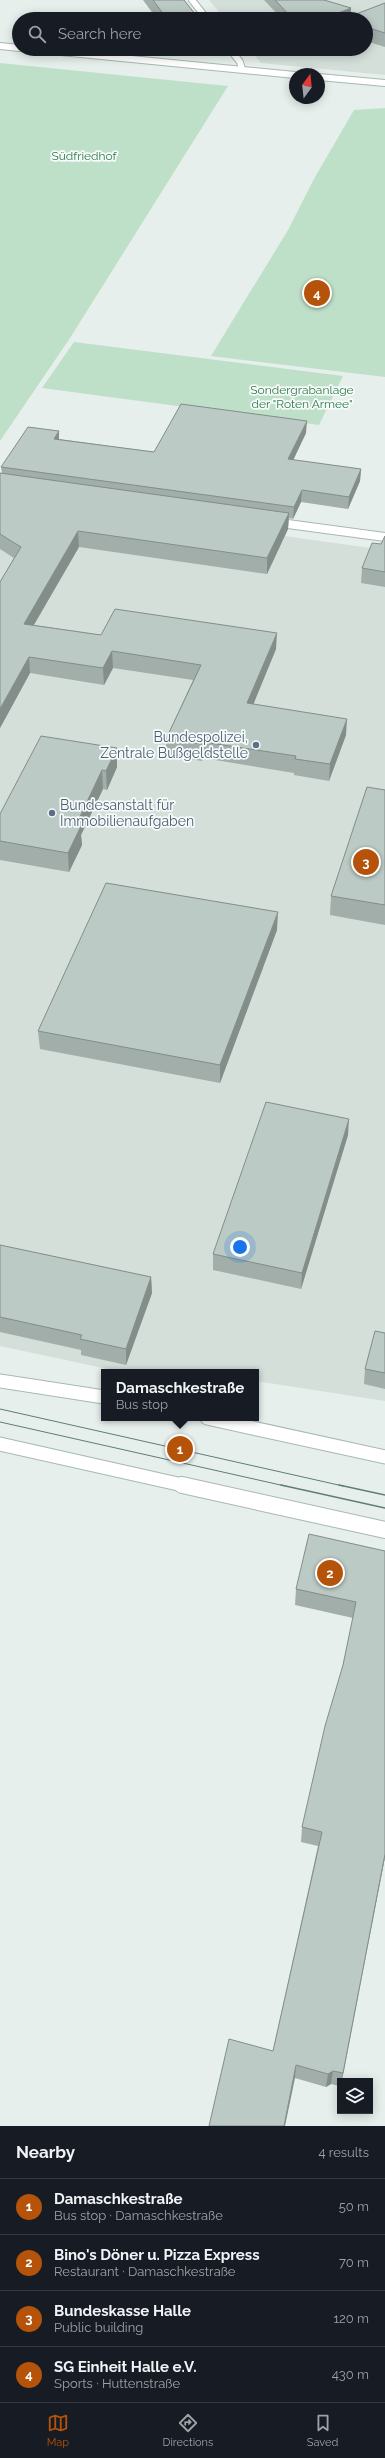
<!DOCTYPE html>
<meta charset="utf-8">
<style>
body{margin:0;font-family:Raleway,sans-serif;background:#20242c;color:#f1f3f6}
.controls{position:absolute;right:12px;bottom:12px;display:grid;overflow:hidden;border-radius:0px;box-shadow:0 2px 10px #0003}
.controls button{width:36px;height:36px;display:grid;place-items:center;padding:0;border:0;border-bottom:1px solid #363941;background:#171b24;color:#f1f3f6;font:20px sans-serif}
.compass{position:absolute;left:289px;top:68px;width:36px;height:36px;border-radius:50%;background:#171b24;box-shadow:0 2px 10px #0003;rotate:15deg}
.you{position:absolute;left:240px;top:1247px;width:14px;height:14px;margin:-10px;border:3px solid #fff;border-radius:50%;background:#1a73e8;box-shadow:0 0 0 6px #1a73e833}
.badge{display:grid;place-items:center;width:26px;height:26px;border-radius:50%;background:#b45309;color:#fff;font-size:13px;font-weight:700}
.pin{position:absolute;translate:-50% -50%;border:2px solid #fff;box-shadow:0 1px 4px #0006}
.popup{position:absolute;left:101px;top:1369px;width:158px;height:52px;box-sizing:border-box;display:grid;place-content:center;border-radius:0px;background:#171b24;filter:drop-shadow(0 1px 3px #0005);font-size:13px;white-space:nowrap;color:#9ea1a6}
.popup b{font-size:15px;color:#f1f3f6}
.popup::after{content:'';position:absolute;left:50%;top:100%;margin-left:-8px;border:8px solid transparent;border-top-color:#171b24}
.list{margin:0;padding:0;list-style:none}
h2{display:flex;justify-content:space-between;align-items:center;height:52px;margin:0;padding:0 16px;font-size:17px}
h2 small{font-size:13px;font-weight:400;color:#9ea1a6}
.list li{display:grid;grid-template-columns:26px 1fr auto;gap:12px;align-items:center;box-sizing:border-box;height:56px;padding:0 16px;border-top:1px solid #363941}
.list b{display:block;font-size:15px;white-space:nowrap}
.list p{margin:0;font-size:13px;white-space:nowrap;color:#9ea1a6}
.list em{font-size:13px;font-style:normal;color:#9ea1a6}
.icon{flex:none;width:22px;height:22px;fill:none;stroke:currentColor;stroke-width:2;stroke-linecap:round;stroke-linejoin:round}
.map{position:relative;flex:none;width:385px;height:2126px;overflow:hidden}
.search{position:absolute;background:#171b24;box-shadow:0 2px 10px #0003;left:12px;right:12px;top:12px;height:44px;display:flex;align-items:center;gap:10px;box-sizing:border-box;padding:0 14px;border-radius:22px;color:#9ea1a6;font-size:15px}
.sheet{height:276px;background:#171b24}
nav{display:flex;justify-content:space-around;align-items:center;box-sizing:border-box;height:56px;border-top:1px solid #363941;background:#171b24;font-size:11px;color:#9ea1a6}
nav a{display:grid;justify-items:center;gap:2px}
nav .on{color:#b45309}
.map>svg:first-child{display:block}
</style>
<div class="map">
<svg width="385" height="2126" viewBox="0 0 385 2126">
<rect width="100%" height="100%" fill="#e6efeb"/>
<g fill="#d4dfda">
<path d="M209,0H385V75L261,63L249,49H366V19H225Z"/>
<path d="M0,496L385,550V1401L256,1381V1372H122L0,1346Z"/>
</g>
<g fill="#bfe0c8">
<path d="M0,63L228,86L70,338L0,441Z"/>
<path d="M385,108V377L211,356L288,230L315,177L354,110Z"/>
<path d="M74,342L343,376L319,425L42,388Z"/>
</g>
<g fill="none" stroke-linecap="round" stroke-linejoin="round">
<g stroke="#a8b8b2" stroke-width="10">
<path id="minor" d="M273,522L385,537"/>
</g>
<g stroke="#a8b8b2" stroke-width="8">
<g id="tertiary-far2">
<path d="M192,0L207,19"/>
<path d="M0,46L19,48"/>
<path d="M30,49L295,75"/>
<path d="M230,49L240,62L242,69"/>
<path d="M319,77L385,83"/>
</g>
</g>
<g stroke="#a8b8b2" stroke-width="15">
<g id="tertiary-far1">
<path d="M0,1381L104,1397"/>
<path d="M207,1418L385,1457"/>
<path d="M0,1444L187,1486"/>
</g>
</g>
<g stroke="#a8b8b2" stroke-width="18">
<path id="tertiary" d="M182,1485L385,1530"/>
</g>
<use href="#minor" stroke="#fff" stroke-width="8"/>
<use href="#tertiary-far2" stroke="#fff" stroke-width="6"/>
<use href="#tertiary-far1" stroke="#fff" stroke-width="13"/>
<use href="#tertiary" stroke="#fff" stroke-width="16"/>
<g stroke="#5f7d75" stroke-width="1">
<path d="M0,1409L343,1486"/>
<path d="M0,1422L285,1486"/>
</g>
<g stroke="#5f7d75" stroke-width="1.5">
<path d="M281,1485L385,1508"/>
<path d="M339,1485L385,1495"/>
</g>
</g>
<g fill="#a1aea9">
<path d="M143,0H184L199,19H157Z"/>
<path d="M264,0H324L351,8V16L385,3V47L366,41V19H282Z"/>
<path d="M179,49H193L182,53Z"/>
<path d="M59,431V439L154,452L306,433L293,460L361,469L360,481L348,509L301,502L293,519L289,518L288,529L267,574L79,547L34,625L101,635L276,649L253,704L346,735L329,781L294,775V773L203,758L202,761L166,755V739L193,680L113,668L104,685L30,673L0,728V582L14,558L0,549V473H2L1,467Z"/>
<path d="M385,536V587L361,583L362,568L381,544Z"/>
<path d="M117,748V767L107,790L103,789L81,835L82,845L69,872L0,860V814Z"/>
<path d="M385,790V925L330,915L331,896Z"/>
<path d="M277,930L220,1083L40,1049L38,1031Z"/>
<path d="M348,1135L301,1289L213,1270V1254Z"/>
<path d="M0,1245L151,1277L152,1293L126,1365L81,1355V1350L0,1332Z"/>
<path d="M385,1333V1389L364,1384L365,1369Z"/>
<path d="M385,1551V1857L342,2081H340V2086L331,2084L326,2087L295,2078L273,2051L318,1846L301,1842L302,1827L343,1665L353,1618L295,1605L296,1589Z"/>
</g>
<g fill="#838d89">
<path d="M351,8L350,19H323Z"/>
<path d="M182,49H193L182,53Z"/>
<path d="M307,421L306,433L288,471V459Z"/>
<path d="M59,431V443L54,439Z"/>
<path d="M361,469L360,481L348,509L349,497Z"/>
<path d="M302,490L301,502L293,519L294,507Z"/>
<path d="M289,513L288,529L267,574V558Z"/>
<path d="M78,531L79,547L25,640L24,624Z"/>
<path d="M277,633L276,649L247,720V703Z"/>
<path d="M112,651L113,668L104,685L103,668Z"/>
<path d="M29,657L30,673L0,728V709Z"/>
<path d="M347,719L346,735L329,781L330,764Z"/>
<path d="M203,742V758L202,761V744Z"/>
<path d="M117,748V767L107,790L106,771Z"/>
<path d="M102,770L103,789L81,835L82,845L69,872L68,853L76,825Z"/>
<path d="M278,912L277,930L220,1083V1065Z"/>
<path d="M349,1119L348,1135L301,1289L302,1273Z"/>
<path d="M151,1277L152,1293L126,1365V1349Z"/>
<path d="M385,1854V1857L341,2081L343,2073Z"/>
<path d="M296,2065L295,2078L285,2126H284Z"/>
<path d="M333,2071L331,2084L326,2087L328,2074Z"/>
</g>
<g fill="#bbcac4" stroke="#838d89">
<path d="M153,0H184L199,19H167Z"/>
<path d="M275,0H324L351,8L323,19H293Z"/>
<path d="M385,3V33L366,27V19H343Z"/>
<path d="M181,404L307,421L288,459L361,469L349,497L302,490L294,507L1,467L28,427L59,431L54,439L154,452Z"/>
<path d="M0,473L289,513L267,558L78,531L24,624L101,635L115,609L277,633L247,703L347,719L330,764L295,759L296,756L203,742L202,744L166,739L201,665L112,651L103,668L29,657L0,709V582L21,547L0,534Z"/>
<path d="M385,536V572L362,568L372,543L381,544Z"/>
<path d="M41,736L117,748L106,771L102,770L76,825L81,826L68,853L0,841V814Z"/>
<path d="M367,787L385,790V905L331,896Z"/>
<path d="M106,883L278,912L220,1065L38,1031Z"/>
<path d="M266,1102L349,1119L302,1273L213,1254Z"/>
<path d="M0,1245L151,1277L126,1349L80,1339L82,1335L0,1317Z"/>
<path d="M375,1331L385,1333V1373L365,1369Z"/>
<path d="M309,1534L385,1551V1854L343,2073L333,2071L328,2074L296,2065L284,2126H209L229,2039L273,2051L322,1832L302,1827L325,1726L343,1665L356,1602L296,1589Z"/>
</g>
<g fill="#5c6f8a" stroke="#f7fbf9" stroke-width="1.5">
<circle cx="256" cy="745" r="4"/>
<circle cx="52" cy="813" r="4"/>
</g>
<g text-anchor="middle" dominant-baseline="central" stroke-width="3.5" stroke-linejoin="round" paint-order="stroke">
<g font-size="12" fill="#2d7a4b" stroke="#f7fbf9">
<text x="84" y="156">Südfriedhof</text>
<text x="302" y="390">Sondergrabanlage<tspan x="302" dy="14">der "Roten Armee"</tspan></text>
</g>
<g font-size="14" fill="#4e5e75" stroke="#f7fbf9" text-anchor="end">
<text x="248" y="737">Bundespolizei,<tspan x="248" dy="16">Zentrale Bußgeldstelle</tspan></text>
<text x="60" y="805" text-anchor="start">Bundesanstalt für<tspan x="60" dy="16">Immobilienaufgaben</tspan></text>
</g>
</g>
</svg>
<div class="controls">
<button><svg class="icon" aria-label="layers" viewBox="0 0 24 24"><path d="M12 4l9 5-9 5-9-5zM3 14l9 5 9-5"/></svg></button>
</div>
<svg class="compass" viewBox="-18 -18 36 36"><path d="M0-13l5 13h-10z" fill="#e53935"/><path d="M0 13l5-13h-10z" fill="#9ea1a6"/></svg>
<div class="you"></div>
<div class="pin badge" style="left:180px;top:1449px">1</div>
<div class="popup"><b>Damaschkestraße</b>Bus stop</div>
<div class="pin badge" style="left:330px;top:1573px">2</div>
<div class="pin badge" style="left:366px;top:862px">3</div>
<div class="pin badge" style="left:317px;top:293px">4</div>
<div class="search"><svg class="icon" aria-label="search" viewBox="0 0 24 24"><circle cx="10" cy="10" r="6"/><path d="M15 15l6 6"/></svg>Search here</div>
</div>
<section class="sheet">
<h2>Nearby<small>4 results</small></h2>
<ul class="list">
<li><span class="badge">1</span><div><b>Damaschkestraße</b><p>Bus stop · Damaschkestraße</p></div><em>50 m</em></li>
<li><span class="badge">2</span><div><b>Bino's Döner u. Pizza Express</b><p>Restaurant · Damaschkestraße</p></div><em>70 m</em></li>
<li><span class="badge">3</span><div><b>Bundeskasse Halle</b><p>Public building</p></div><em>120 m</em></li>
<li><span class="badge">4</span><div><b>SG Einheit Halle e.V.</b><p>Sports · Huttenstraße</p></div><em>430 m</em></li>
</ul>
</section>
<nav>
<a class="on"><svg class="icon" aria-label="map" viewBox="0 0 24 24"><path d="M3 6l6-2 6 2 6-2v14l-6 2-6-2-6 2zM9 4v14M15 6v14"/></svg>Map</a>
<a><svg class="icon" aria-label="directions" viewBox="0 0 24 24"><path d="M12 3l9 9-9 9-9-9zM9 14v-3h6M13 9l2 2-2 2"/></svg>Directions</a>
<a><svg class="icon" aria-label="saved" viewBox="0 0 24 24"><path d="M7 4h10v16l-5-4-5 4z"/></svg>Saved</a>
</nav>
